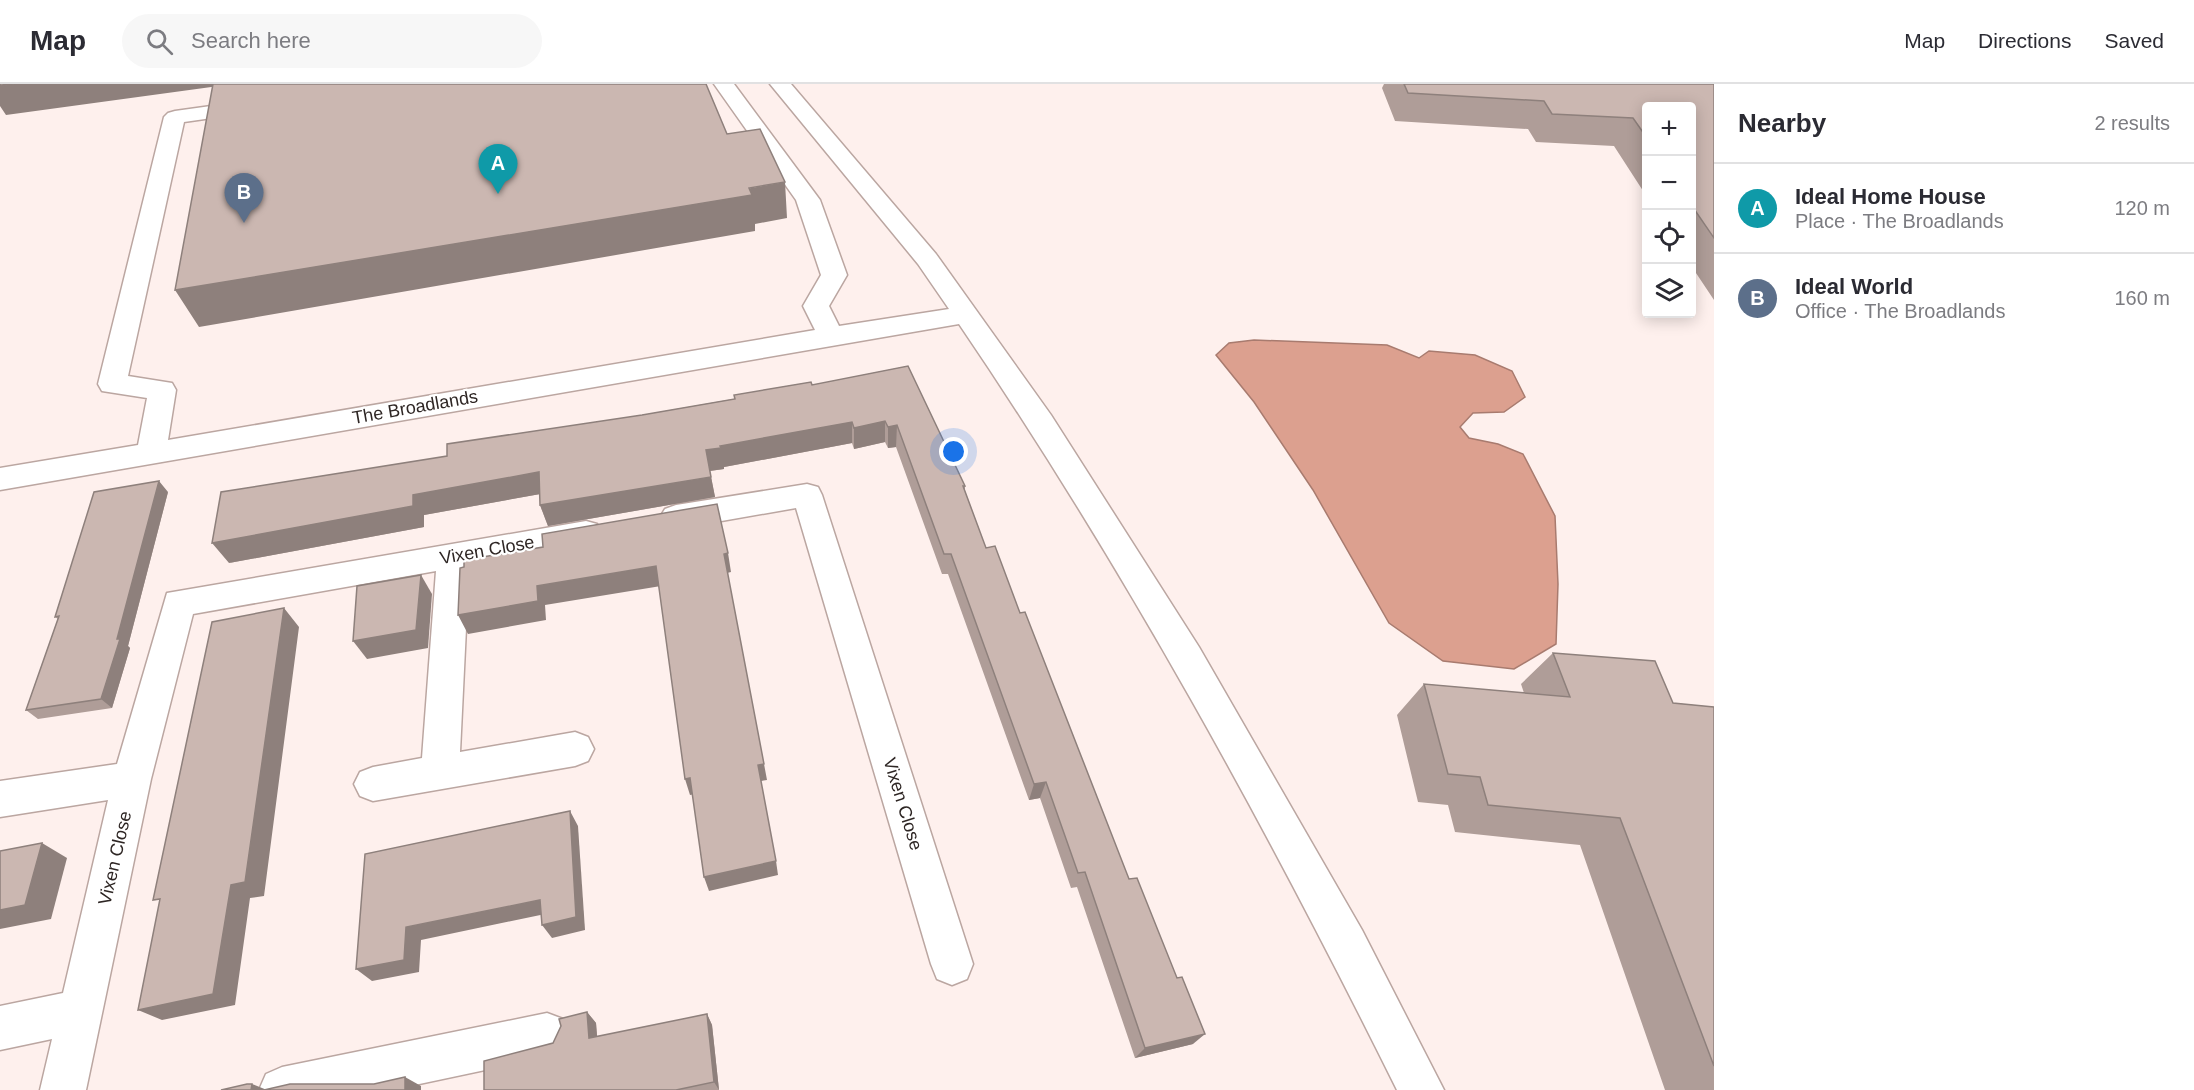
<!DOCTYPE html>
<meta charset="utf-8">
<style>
body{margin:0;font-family:Helvetica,sans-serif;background:#f7f7f7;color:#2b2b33}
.controls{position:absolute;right:18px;top:18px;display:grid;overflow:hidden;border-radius:6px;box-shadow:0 3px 15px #0003}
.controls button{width:54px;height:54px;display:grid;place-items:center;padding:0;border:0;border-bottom:2px solid #e1e1e2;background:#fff;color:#2b2b33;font:30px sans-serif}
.you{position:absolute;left:954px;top:368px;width:21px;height:21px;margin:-15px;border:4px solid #fff;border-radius:50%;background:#1a73e8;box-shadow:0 0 0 9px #1a73e833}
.badge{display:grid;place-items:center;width:39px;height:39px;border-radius:50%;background:#d93025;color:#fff;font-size:20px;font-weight:700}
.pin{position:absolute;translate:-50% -50px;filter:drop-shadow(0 2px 3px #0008)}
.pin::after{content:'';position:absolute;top:32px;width:21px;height:18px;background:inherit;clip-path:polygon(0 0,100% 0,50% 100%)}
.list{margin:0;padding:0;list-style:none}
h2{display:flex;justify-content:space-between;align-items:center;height:78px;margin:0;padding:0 24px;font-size:26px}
h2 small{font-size:20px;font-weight:400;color:#7c7c81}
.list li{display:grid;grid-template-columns:39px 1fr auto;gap:18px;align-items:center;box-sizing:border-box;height:90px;padding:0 24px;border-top:2px solid #e1e1e2}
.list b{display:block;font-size:22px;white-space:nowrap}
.list p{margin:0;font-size:20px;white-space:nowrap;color:#7c7c81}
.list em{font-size:20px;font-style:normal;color:#7c7c81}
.icon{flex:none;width:33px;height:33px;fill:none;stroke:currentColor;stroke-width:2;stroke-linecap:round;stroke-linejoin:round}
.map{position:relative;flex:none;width:1714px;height:1006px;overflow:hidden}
header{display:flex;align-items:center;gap:36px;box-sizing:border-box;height:84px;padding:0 30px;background:#fff;border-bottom:2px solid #e1e1e2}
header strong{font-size:28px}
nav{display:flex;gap:33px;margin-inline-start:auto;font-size:21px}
.search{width:420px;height:54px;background:#f7f7f7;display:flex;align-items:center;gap:15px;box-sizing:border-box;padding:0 21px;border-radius:33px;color:#7c7c81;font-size:22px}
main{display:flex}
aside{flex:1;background:#fff}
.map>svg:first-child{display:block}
</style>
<header>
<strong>Map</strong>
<div class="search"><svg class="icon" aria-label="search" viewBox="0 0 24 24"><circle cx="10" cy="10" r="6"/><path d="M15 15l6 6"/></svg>Search here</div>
<nav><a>Map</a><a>Directions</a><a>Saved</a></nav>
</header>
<main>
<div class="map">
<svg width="1714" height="1006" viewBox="0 0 1714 1006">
<rect width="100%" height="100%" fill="#fef0ed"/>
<path fill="#dca08f" stroke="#a87b6f" stroke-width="1.5" d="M1254,256L1387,261L1419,274L1429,267L1475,271L1512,287L1525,313L1504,328L1473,329L1460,343L1469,354L1498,360L1523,370L1555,432L1558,500L1556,560L1514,585L1443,577L1389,539L1313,406L1254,318L1216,271L1229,259Z"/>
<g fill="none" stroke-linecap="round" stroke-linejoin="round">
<g stroke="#bba6a1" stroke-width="3">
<g id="minor">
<path d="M714,0H734L820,116L847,191L829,222L839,242L949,225L918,180L770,0H791L936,170L1051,331L1199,563L1362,846L1444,1006H1397C1266,742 1125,484 959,240L0,406V384L138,361L147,314L102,307L98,300L164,33L168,29L175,27L254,16L261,18L264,22L261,26L254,28L184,38L128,292L172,299L176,306L168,356L815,246L803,222L821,191L796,116Z"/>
<path d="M807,400L818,403L822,411L973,880L967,895L952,901L937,895L931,880L796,424L676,445L665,441L660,433L665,425L676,421Z"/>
<path d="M586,437L597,440L602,449L597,458L469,482L460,668L575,648L588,653L594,665L588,677L575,682L373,717L360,712L354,700L360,688L373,683L422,674L436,487L193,530L151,695L86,1006H40L52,955L0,966V922L63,909L108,716L0,733V697L117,680L167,509Z"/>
<path d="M547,929L563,935L569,951L563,967L547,973L391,1006H259L266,990L282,983Z"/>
</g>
</g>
<use href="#minor" fill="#fff" fill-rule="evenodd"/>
</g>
<g fill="#af9d98">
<path d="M1384,0H1714V216L1692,183V22H1647V113L1614,62L1536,58L1528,45L1395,37L1382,4Z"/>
<path d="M908,282L965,402V407L986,464L1020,529L1193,960L1135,974L1077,803L1071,804L1040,714L1029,716L948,490H942L896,363L888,364L885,358L854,365L852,359L724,383V385L710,387L715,413L548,442L540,421V410L424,431V443L229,479L447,372L642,331L812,301Z"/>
<path d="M168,408L128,562L130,564L112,624L38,635L26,626L58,535L55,533Z"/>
<path d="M1553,569L1673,619L1714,623V1006H1665L1580,761L1455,748L1448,721L1418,718L1397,631L1424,600L1524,609L1521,600Z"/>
<path d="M587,928L596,939L597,953L707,930L712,941L719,1006H484L553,959Z"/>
</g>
<g fill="#8e807c">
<path d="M14,0H351L226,1L6,31L0,22V2Z"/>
<path d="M785,98L787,134L755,140V147L199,243L175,206Z"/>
<path d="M885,337V358L854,365V344Z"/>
<path d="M852,338V359L724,383V385L709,387L706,366L720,362Z"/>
<path d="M897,341L896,363L888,364V343Z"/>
<path d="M539,388L546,409L424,431V443L229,479L212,459L413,411Z"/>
<path d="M711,393L715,413L548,442L540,421Z"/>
<path d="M159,397L168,408L128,562L130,564L112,624L101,615Z"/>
<path d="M728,469L731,488L727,489L724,470Z"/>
<path d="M656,482L661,502L545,521L546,536L468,550L458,531L537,502Z"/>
<path d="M421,491L432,510L428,564L367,575L353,557Z"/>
<path d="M284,524L299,543L264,812L250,814L235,921L162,936L138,926L231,801Z"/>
<path d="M764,680L767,696L761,697L758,681Z"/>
<path d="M690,694L695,710L690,711L685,695Z"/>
<path d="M1046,698L1040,714L1029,716L1034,700Z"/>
<path d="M570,727L578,742L585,846L552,854L542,841Z"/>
<path d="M42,759L67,774L51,835L0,845V826Z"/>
<path d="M776,777L778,791L709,807L704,793Z"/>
<path d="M540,816L550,829L421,856L419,888L372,897L356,885L406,843Z"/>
<path d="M587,928L596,939L598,964L589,954Z"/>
<path d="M707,930L712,941L719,1006L714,998Z"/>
<path d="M1205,950L1193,960L1135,974L1145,964Z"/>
<path d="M405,993L421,1002V1006H405Z"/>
<path d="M252,1000L267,1006H251Z"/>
</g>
<g fill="#cbb7b1" stroke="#8e807c" stroke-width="1.5">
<path d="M0,0H14L0,2Z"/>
<path d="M213,0H706L727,50L760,45L785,98L749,104L752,111L175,206Z"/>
<path d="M1404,0H1714V154L1692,122V22H1647V54L1633,34L1552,30L1544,17L1408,9Z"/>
<path d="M908,282L965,402H963L986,464L995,462L1020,529L1025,528L1129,795L1137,794L1177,894L1182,893L1205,950L1145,964L1085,788L1078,789L1046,698L1034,700L951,470H944L897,341L888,343L885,337L854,344L852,338L720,362L721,364L706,366L711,393L540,421L539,388L413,411V422L212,459L221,408L447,372V360L642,331L735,315L734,311L811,298L812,301Z"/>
<path d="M159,397L117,555H120L101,615L26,626L59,532L55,533L94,408Z"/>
<path d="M717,420L728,469L724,470L764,680L758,681L776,777L704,793L690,694L685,695L656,482L537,502L538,517L458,531L460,484L464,483V476L543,463L542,450Z"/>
<path d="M421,491L416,546L353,557L357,502Z"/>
<path d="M284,524L245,798L231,801L213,910L138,926L160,815L153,816L212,538Z"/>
<path d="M1553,569L1655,577L1673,619L1714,623V982L1620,734L1488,721L1480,693L1448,690L1424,600L1570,613Z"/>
<path d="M570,727L576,833L542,841L540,816L406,843L404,876L356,885L365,770Z"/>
<path d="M42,759L25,821L0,826V767Z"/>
<path d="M587,928L589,954L707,930L714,998L676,1006H484V977L553,959L561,942L559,935Z"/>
<path d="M405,993V1006H264L290,1000H374Z"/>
<path d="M247,1000H252L251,1006H221Z"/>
</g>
<g text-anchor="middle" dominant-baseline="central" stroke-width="4.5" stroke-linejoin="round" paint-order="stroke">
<g font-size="18" fill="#2e2624" stroke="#fff">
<text transform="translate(415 323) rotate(-10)">The Broadlands</text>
<text transform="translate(487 466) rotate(-10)">Vixen Close</text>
<text transform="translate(903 720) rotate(73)">Vixen Close</text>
<text transform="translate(115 774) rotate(-77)">Vixen Close</text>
</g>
</g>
</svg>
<div class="controls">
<button>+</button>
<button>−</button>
<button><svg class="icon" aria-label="locate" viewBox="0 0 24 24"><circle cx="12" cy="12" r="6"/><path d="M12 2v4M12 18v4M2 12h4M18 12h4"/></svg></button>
<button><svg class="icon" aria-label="layers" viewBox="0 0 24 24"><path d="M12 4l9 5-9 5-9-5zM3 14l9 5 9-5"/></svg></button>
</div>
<div class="you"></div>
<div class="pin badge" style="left:498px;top:110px;background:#0f9aa8">A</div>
<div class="pin badge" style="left:244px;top:139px;background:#5c6f8a">B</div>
</div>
<aside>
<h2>Nearby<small>2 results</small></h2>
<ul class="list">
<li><span class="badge" style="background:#0f9aa8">A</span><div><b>Ideal Home House</b><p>Place · The Broadlands</p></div><em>120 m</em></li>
<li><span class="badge" style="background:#5c6f8a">B</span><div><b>Ideal World</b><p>Office · The Broadlands</p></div><em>160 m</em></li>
</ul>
</aside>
</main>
